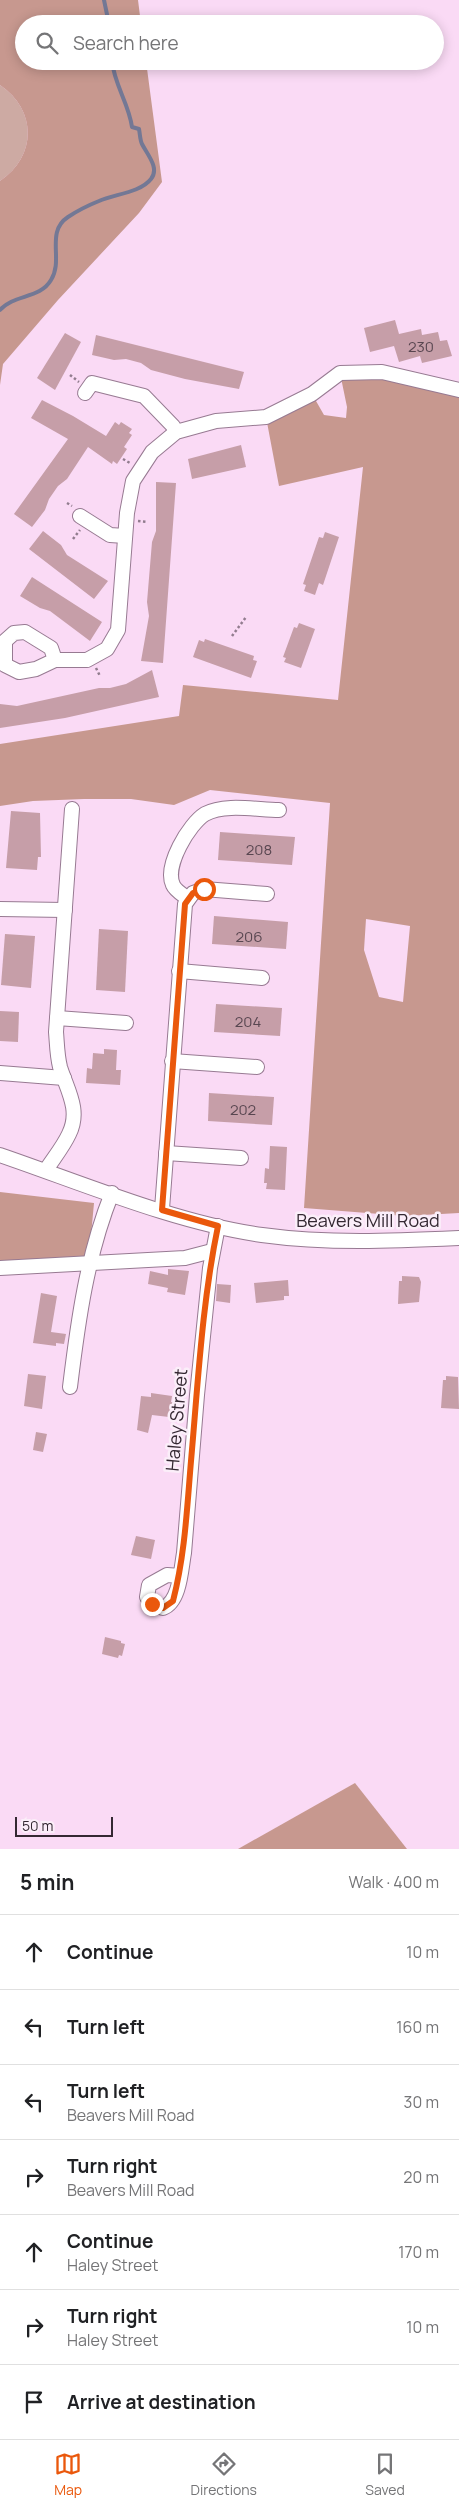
<!DOCTYPE html>
<meta charset="utf-8">
<style>
body{margin:0;font-family:Manrope,sans-serif;background:#f6f6f6;color:#202124}
.scale{position:absolute;left:15px;bottom:12px;width:98px;box-sizing:border-box;padding-left:5px;border:2px solid #342832;border-top:0;font-size:14px;line-height:18px;white-space:nowrap;color:#342832;-webkit-text-stroke:4px #fbeef9;paint-order:stroke}
.stop{position:absolute;width:15px;height:15px;margin:-11px;border:4px solid #ea580c;border-radius:50%;background:#fff}
.stop.end{background:#ea580c;border-color:#fff;box-shadow:0 1px 5px #0008}
.list{margin:0;padding:0;list-style:none}
h2{display:flex;justify-content:space-between;align-items:center;height:65px;margin:0;padding:0 20px;font-size:21px}
h2 small{font-size:16px;font-weight:400;color:#757577}
.list li{display:grid;grid-template-columns:32px 1fr auto;gap:15px;align-items:center;box-sizing:border-box;height:75px;padding:0 20px;border-top:1px solid #e0e0e0}
.list b{display:block;font-size:19px;white-space:nowrap}
.list p{margin:0;font-size:16px;white-space:nowrap;color:#757577}
.list em{font-size:16px;font-style:normal;color:#757577}
.icon{flex:none;width:28px;height:28px;fill:none;stroke:currentColor;stroke-width:2;stroke-linecap:round;stroke-linejoin:round}
.map{position:relative;flex:none;width:459px;height:1849px;overflow:hidden}
.search{position:absolute;background:#fff;box-shadow:0 2px 12px #0003;left:15px;right:15px;top:15px;height:55px;display:flex;align-items:center;gap:12px;box-sizing:border-box;padding:0 18px;border-radius:28px;color:#757577;font-size:19px}
.sheet{height:590px;background:#fff}
nav{display:flex;justify-content:space-around;align-items:center;box-sizing:border-box;height:70px;border-top:1px solid #e0e0e0;background:#fff;font-size:14px;color:#757577}
nav a{display:grid;justify-items:center;gap:2px}
nav .on{color:#ea580c}
.map>svg:first-child{display:block}
</style>
<div class="map">
<svg width="459" height="1849" viewBox="0 0 459 1849">
<rect width="100%" height="100%" fill="#fadaf5"/>
<path fill="#cdaaa3" d="M0,85C37,110 37,156 0,181Z"/>
<g fill="#c7988f" fill-rule="evenodd">
<path d="M0,0H138L141,24H24V61H146L162,182L139,213L58,300L3,364L0,385V181C37,156 37,110 0,85Z"/>
<path d="M340,373L459,390V1213L405,1216L304,1208L330,803L210,790L174,805L131,799H84L33,801L0,806V744L179,716L183,685L338,700L363,467L279,486L266,417L312,394L324,415L346,418L347,407ZM366,919L410,926L403,1002L379,997L364,950Z"/>
<path d="M0,1192L94,1203L89,1257L0,1265Z"/>
<path d="M355,1783L407,1849H238Z"/>
</g>
<g fill="none" stroke-linecap="round" stroke-linejoin="round">
<g stroke="#737895" stroke-width="4">
<path d="M104,0L109,24"/>
<path d="M0,310C14,294 40,299 51,280C64,260 45,232 68,217C77,211 89,205 99,201C114,194 140,193 151,179C160,168 147,154 142,144C140,140 140,134 139,129L132,127C129,104 114,84 112,61"/>
</g>
</g>
<g fill="#c69ea8">
<path d="M395,320L399,334L421,329L422,335L438,332L440,341L447,340L452,356L422,363L420,356L399,362L394,346L370,352L364,328Z"/>
<path d="M65,333L81,342L55,390L37,378Z"/>
<path d="M96,335L244,372L239,389L185,379L151,370L141,363L126,359L114,360L92,355Z"/>
<path d="M42,400L73,416L106,436L115,422L119,425L121,422L132,429L129,433L132,435L124,447L127,449L117,464L113,461L112,464L88,447L67,479L58,486L49,499L45,510L32,527L14,514L68,439L31,418Z"/>
<path d="M241,445L246,467L192,479L188,459Z"/>
<path d="M156,482L176,483L163,663L141,661L149,616L147,602L152,542L156,531Z"/>
<path d="M43,531L61,545L67,555L108,581L94,599L29,549Z"/>
<path d="M325,532L339,537L323,585L319,583L315,595L304,591L306,585L303,584L319,537L323,538Z"/>
<path d="M32,577L102,622L90,641L50,611L40,608L20,596Z"/>
<path d="M299,623L315,629L301,668L284,662L286,658L283,657L294,627L297,628Z"/>
<path d="M205,639L254,656L253,660L257,661L251,678L193,657L199,640L204,642Z"/>
<path d="M152,670L159,697L65,718L0,728V704L17,706L99,688H110L126,684Z"/>
<path d="M11,811L40,813L41,857H38L37,870L6,868Z"/>
<path d="M220,832L295,837L292,865L218,860Z"/>
<path d="M214,916L288,922L286,949L212,944Z"/>
<path d="M99,929L128,931L125,992L96,990Z"/>
<path d="M5,934L35,936L31,988L1,985Z"/>
<path d="M216,1004L282,1008L280,1036L214,1032Z"/>
<path d="M0,1011L19,1012L18,1042L0,1041Z"/>
<path d="M104,1049L117,1050L116,1070H121L120,1085L86,1083L87,1068L92,1069L93,1053L104,1054Z"/>
<path d="M209,1093L274,1097L272,1125L208,1121Z"/>
<path d="M270,1146L287,1147L285,1190L266,1189L267,1183H264L265,1168L269,1169Z"/>
<path d="M168,1269L189,1271L185,1295L167,1292L168,1288L148,1284L150,1271L168,1275Z"/>
<path d="M402,1276L419,1277L421,1282L419,1302L398,1304L399,1281H402Z"/>
<path d="M288,1280L289,1296H284V1300L256,1303L254,1283Z"/>
<path d="M217,1284L231,1285L230,1303L216,1301Z"/>
<path d="M41,1293L57,1296L51,1332L66,1334L64,1344L56,1343V1346L33,1343Z"/>
<path d="M28,1374L46,1376L42,1409L24,1406Z"/>
<path d="M446,1376L458,1377L459,1409L441,1408L443,1380H446Z"/>
<path d="M151,1393L172,1396L171,1402L176,1403L175,1413L169,1412V1417L152,1415L148,1433L137,1430L141,1396L151,1397Z"/>
<path d="M36,1432L47,1434L43,1452L33,1450Z"/>
<path d="M136,1536L155,1540L151,1559L131,1555Z"/>
<path d="M105,1637L121,1641V1643L125,1644L122,1656L119,1655L118,1658L102,1654Z"/>
</g>
<g fill="none" stroke-linecap="round" stroke-linejoin="round">
<g stroke="#977a92" stroke-width="16">
<g id="minor">
<path d="M85,393L92,383L144,396L173,426L176,432"/>
<path d="M80,516L110,535L125,536"/>
<path d="M55,660L51,648L25,632L14,633L5,641V665L19,672L36,669L55,660H87L107,649L118,630L127,513L133,481L152,452L176,432L216,421L266,417L312,394L340,373L382,372L459,390"/>
<path d="M187,898C183,895 175,890 173,885C164,866 189,824 205,814C225,803 258,810 279,810"/>
<path d="M0,909L65,910"/>
<path d="M179,971L262,978"/>
<path d="M57,1018L126,1023"/>
<path d="M172,1061L257,1067"/>
<path d="M0,1073L64,1078"/>
<path d="M166,1153L241,1158"/>
<path d="M0,1155C82,1183 176,1223 262,1235C327,1244 393,1241 459,1238"/>
<path d="M46,1170C53,1159 63,1147 69,1134C81,1110 67,1090 60,1067C57,1055 57,1043 56,1032L72,809"/>
<path d="M162,1209L185,904L193,893L204,889L267,894"/>
<path d="M0,1268L185,1258L212,1251"/>
<path d="M70,1387C78,1321 87,1255 112,1193"/>
<path d="M180,1576L167,1575L149,1585L147,1597L152,1604L163,1608C180,1602 181,1569 184,1553L197,1395L210,1268L218,1226"/>
</g>
</g>
<g stroke="#917c8e" stroke-width="2.5" stroke-dasharray="2.5 2.5" stroke-linecap="butt">
<path d="M70,375L79,382"/>
<path d="M123,459L130,463"/>
<path d="M67,503L72,506"/>
<path d="M138,521L147,522"/>
<path d="M73,539L80,530"/>
<path d="M232,636L246,617"/>
<path d="M96,668L100,676"/>
</g>
<use href="#minor" stroke="#fff" stroke-width="14"/>
</g>
<g fill="none" stroke-linecap="round" stroke-linejoin="round">
<path stroke="#ea580c" stroke-width="6" d="M152,1604L163,1608L173,1601C185,1555 187,1508 191,1461C198,1383 202,1303 218,1226L162,1210L185,904L193,893L204,889"/>
</g>
<g text-anchor="middle" dominant-baseline="central" stroke-width="5" stroke-linejoin="round" paint-order="stroke">
<g font-size="15" fill="#584650">
<text x="421" y="346">230</text>
<text x="259" y="849">208</text>
<text x="249" y="936">206</text>
<text x="248" y="1021">204</text>
<text x="243" y="1109">202</text>
</g>
<g font-size="18" fill="#342832" stroke="#fbeef9">
<text x="368" y="1220">Beavers Mill Road</text>
<text transform="translate(176 1420) rotate(-85)">Haley Street</text>
</g>
</g>
</svg>
<div class="scale">50 m</div>
<div class="stop" style="left:204px;top:889px"></div>
<div class="stop end" style="left:152px;top:1604px"></div>
<div class="search"><svg class="icon" aria-label="search" viewBox="0 0 24 24"><circle cx="10" cy="10" r="6"/><path d="M15 15l6 6"/></svg>Search here</div>
</div>
<section class="sheet">
<h2>5 min<small>Walk · 400 m</small></h2>
<ul class="list">
<li><svg class="icon" aria-label="ahead" viewBox="0 0 24 24"><path d="M12 20V5M6 11l6-6 6 6"/></svg><div><b>Continue</b></div><em>10 m</em></li>
<li><svg class="icon" aria-label="left" viewBox="0 0 24 24"><path d="M17 20v-9H6M10 6l-5 5 5 5"/></svg><div><b>Turn left</b></div><em>160 m</em></li>
<li><svg class="icon" aria-label="left" viewBox="0 0 24 24"><path d="M17 20v-9H6M10 6l-5 5 5 5"/></svg><div><b>Turn left</b><p>Beavers Mill Road</p></div><em>30 m</em></li>
<li><svg class="icon" aria-label="right" viewBox="0 0 24 24"><path d="M7 20v-9h11M14 6l5 5-5 5"/></svg><div><b>Turn right</b><p>Beavers Mill Road</p></div><em>20 m</em></li>
<li><svg class="icon" aria-label="ahead" viewBox="0 0 24 24"><path d="M12 20V5M6 11l6-6 6 6"/></svg><div><b>Continue</b><p>Haley Street</p></div><em>170 m</em></li>
<li><svg class="icon" aria-label="right" viewBox="0 0 24 24"><path d="M7 20v-9h11M14 6l5 5-5 5"/></svg><div><b>Turn right</b><p>Haley Street</p></div><em>10 m</em></li>
<li><svg class="icon" aria-label="arrive" viewBox="0 0 24 24"><path d="M6 21V4h12l-3 4 3 4H6"/></svg><div><b>Arrive at destination</b></div></li>
</ul>
</section>
<nav>
<a class="on"><svg class="icon" aria-label="map" viewBox="0 0 24 24"><path d="M3 6l6-2 6 2 6-2v14l-6 2-6-2-6 2zM9 4v14M15 6v14"/></svg>Map</a>
<a><svg class="icon" aria-label="directions" viewBox="0 0 24 24"><path d="M12 3l9 9-9 9-9-9zM9 14v-3h6M13 9l2 2-2 2"/></svg>Directions</a>
<a><svg class="icon" aria-label="saved" viewBox="0 0 24 24"><path d="M7 4h10v16l-5-4-5 4z"/></svg>Saved</a>
</nav>
